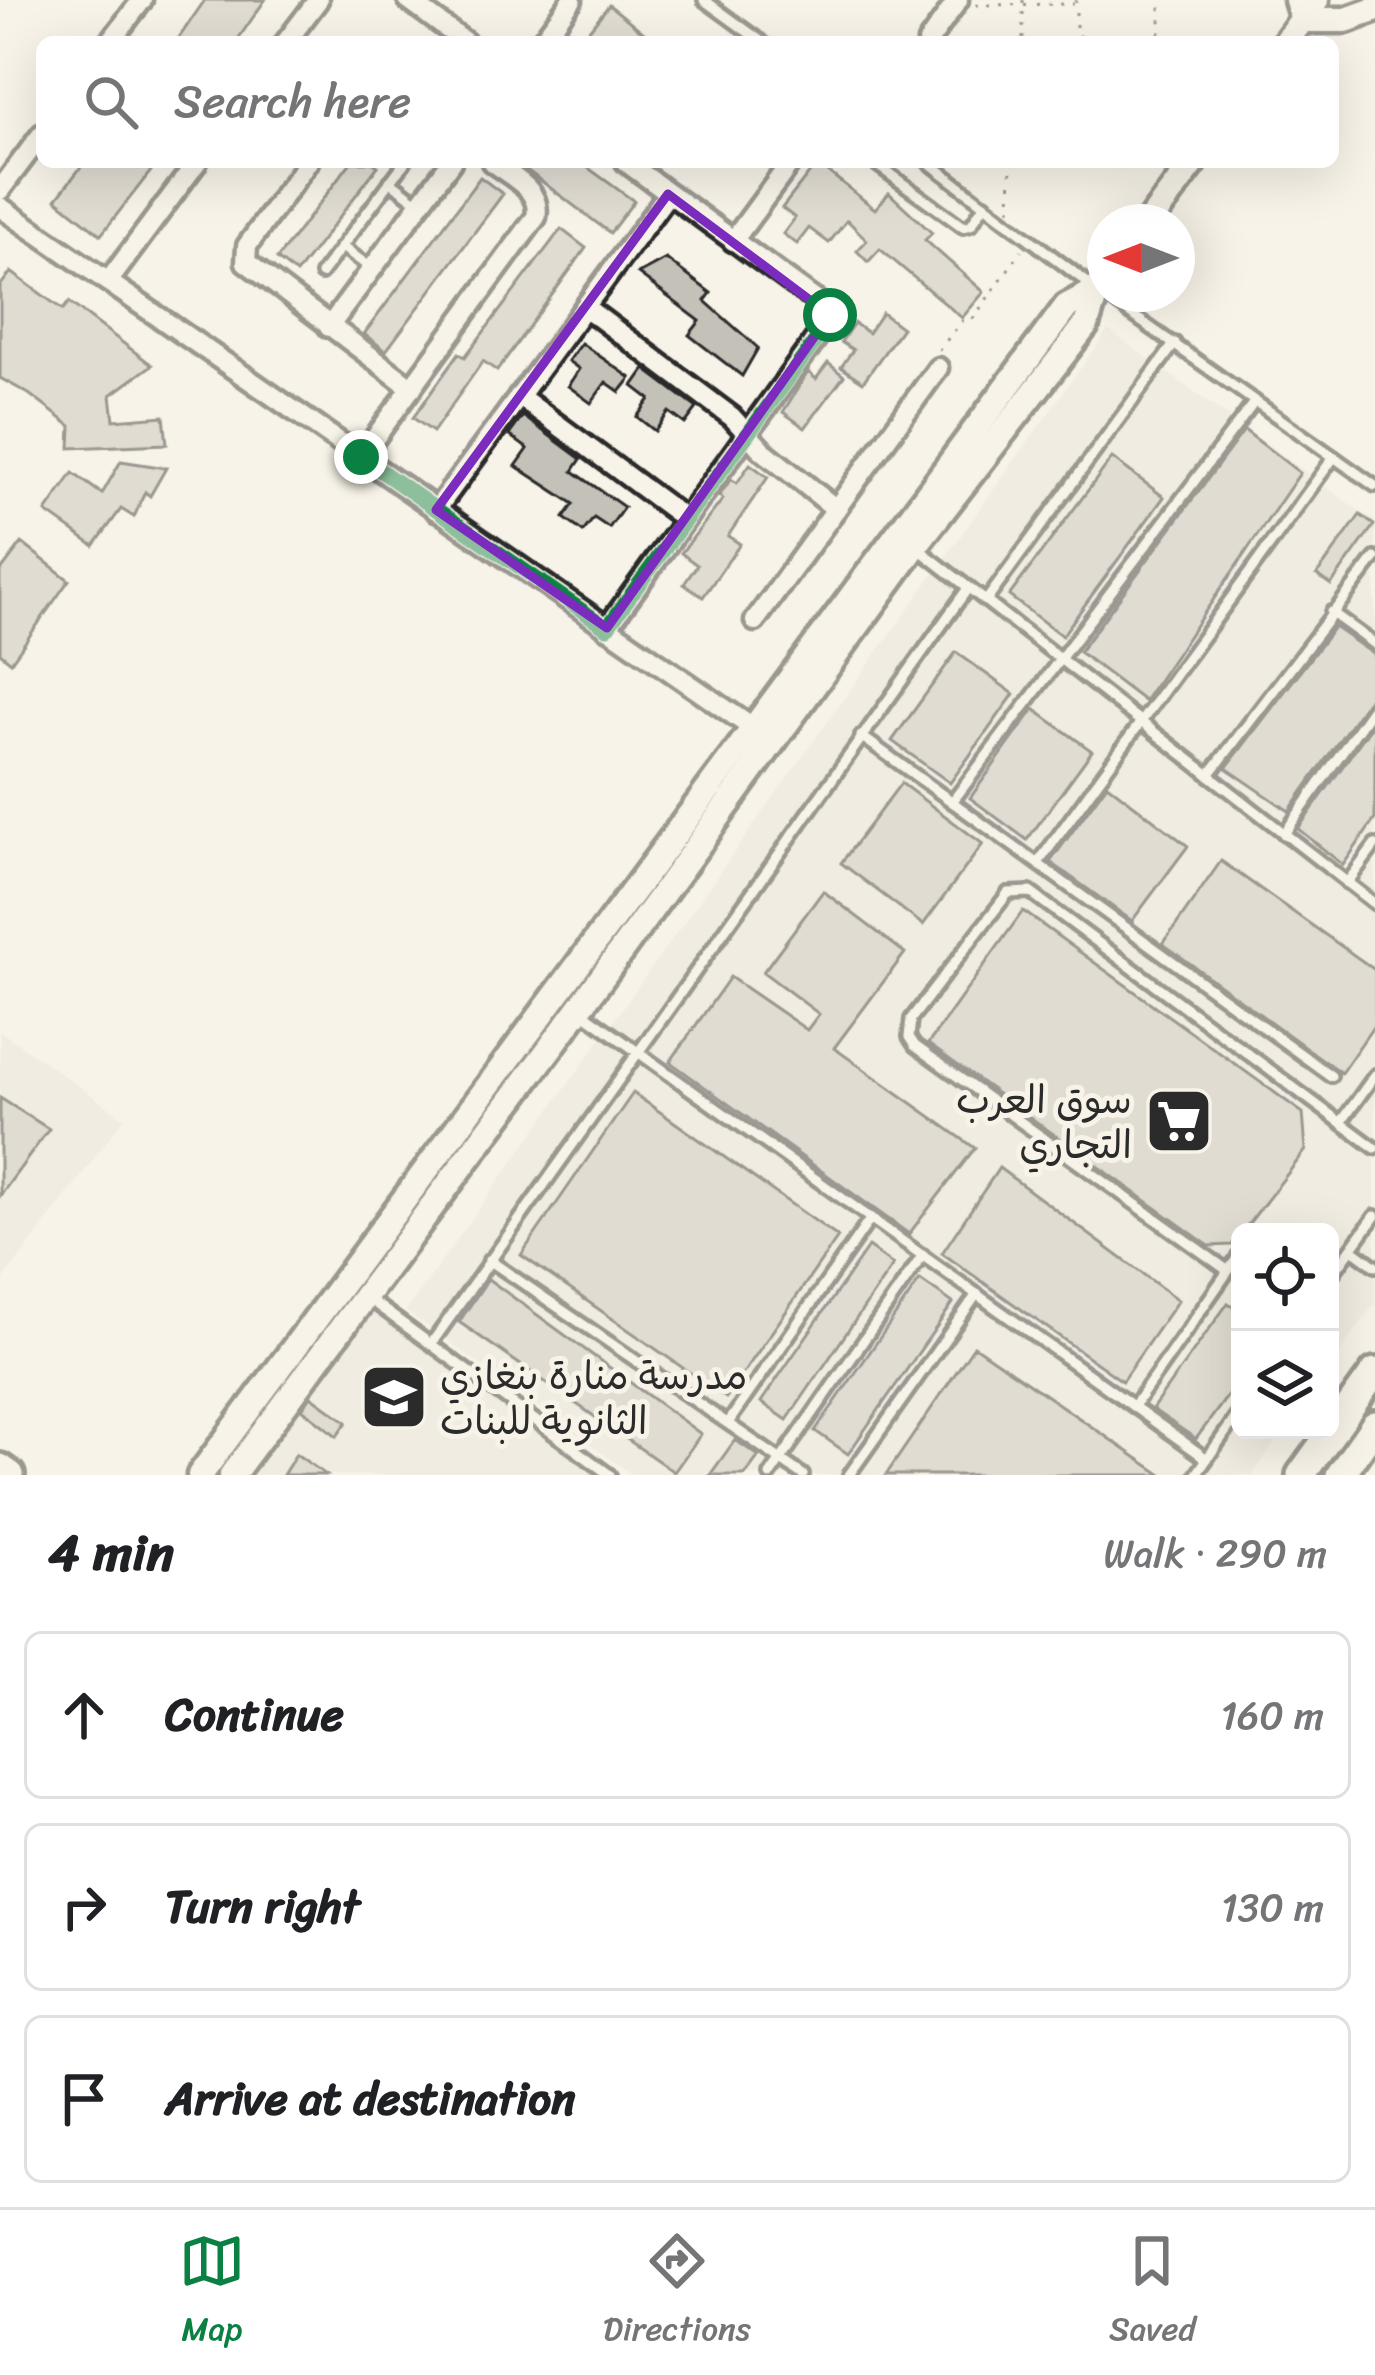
<!DOCTYPE html>
<meta charset="utf-8">
<style>
body{margin:0;font-family:Sriracha,"Playpen Sans Arabic",sans-serif;background:#f2f2f2;color:#202124}
.controls{position:absolute;right:36px;bottom:36px;display:grid;overflow:hidden;border-radius:18px;box-shadow:0 12px 48px #0002}
.controls button{width:108px;height:108px;display:grid;place-items:center;padding:0;border:0;border-bottom:3px solid #e0e0e0;background:#fff;color:#202124;font:60px sans-serif}
.compass{position:absolute;left:1087px;top:204px;width:108px;height:108px;border-radius:50%;background:#fff;box-shadow:0 12px 48px #0002;rotate:270deg}
.stop{position:absolute;width:36px;height:36px;margin:-27px;border:9px solid #0b8043;border-radius:50%;background:#fff}
.stop.end{background:#0b8043;border-color:#fff;box-shadow:0 3px 12px #0008}
.list{margin:0;padding:0;list-style:none}
h2{display:flex;justify-content:space-between;align-items:center;height:156px;margin:0;padding:0 48px;font-size:51px}
h2 small{font-size:39px;font-weight:400;color:#757577}
.list li{display:grid;grid-template-columns:78px 1fr auto;gap:36px;align-items:center;box-sizing:border-box;height:168px;margin:0 24px 24px;padding:0 24px;border:3px solid #e0e0e0;border-radius:18px}
.list b{display:block;font-size:45px;white-space:nowrap}
.list em{font-size:39px;font-style:normal;color:#757577}
.icon{flex:none;width:66px;height:66px;fill:none;stroke:currentColor;stroke-width:2;stroke-linecap:round;stroke-linejoin:round}
.map{position:relative;flex:none;width:1375px;height:1475px;overflow:hidden}
.search{position:absolute;background:#fff;box-shadow:0 12px 48px #0002;left:36px;right:36px;top:36px;height:132px;display:flex;align-items:center;gap:30px;box-sizing:border-box;padding:0 42px;border-radius:18px;color:#757577;font-size:45px}
.sheet{height:732px;background:#fff}
nav{display:flex;justify-content:space-around;align-items:center;box-sizing:border-box;height:168px;border-top:3px solid #e0e0e0;background:#fff;font-size:33px;color:#757577}
nav a{display:grid;justify-items:center;gap:6px}
nav .on{color:#0b8043}
.map>svg:first-child{display:block}
</style>
<div class="map">
<svg width="1375" height="1475" viewBox="0 0 1375 1475">
<rect width="100%" height="100%" fill="#f7f3e8"/>
<filter id="ink" filterUnits="userSpaceOnUse"><feTurbulence type="fractalNoise" baseFrequency=".00833" numOctaves="2"/><feDisplacementMap in="SourceGraphic" scale="24" xChannelSelector="R" yChannelSelector="G"/><feConvolveMatrix kernelMatrix="1 2 1 2 8 2 1 2 1" color-interpolation-filters="sRGB"/></filter>
<g filter="url(#ink)">
<g fill="#e8e4da">
<path d="M1108,330L1375,522V1303L1330,1366V1232H1240V1430H1284L1252,1475H633L406,1311Z"/>
<path d="M0,1031L124,1118L0,1284Z"/>
<path d="M365,1306L596,1475H242Z"/>
</g>
<g fill="#c4c1b9" stroke="#2b2b2b" stroke-width="3">
<path d="M205,0H265L236,42H176Z"/>
<path d="M609,5L628,20L655,42H579Z"/>
<path d="M85,162H158L101,235L56,199Z"/>
<path d="M351,162H372L378,166L296,274L277,259Z"/>
<path d="M516,162H580L634,201L610,233Z"/>
<path d="M817,163L875,209L889,193L932,233L925,240L984,292L962,318L880,249L868,262L857,251L867,240L847,220L829,243L809,228L797,244L783,234L795,218L782,208Z"/>
<path d="M480,177L503,194L386,351L364,334Z"/>
<path d="M561,229L586,248L497,371L483,361L433,432L413,418L459,353L465,357Z"/>
<path d="M666,259L711,293L705,301L758,348L742,376L689,335L700,321L638,274Z"/>
<path d="M11,272L63,310L69,302L152,365L111,395L114,420L164,416L167,444L70,448L71,426L29,394L0,378V286Z"/>
<path d="M882,313L902,328L863,382L841,367L853,350L841,342L854,323L868,333Z"/>
<path d="M581,343L631,378L620,392L606,382L591,403L568,386L579,369L568,361Z"/>
<path d="M828,363L844,376L805,428L783,412L808,372L816,379Z"/>
<path d="M645,369L697,408L685,424L669,412L655,431L637,417L650,399L633,386Z"/>
<path d="M523,416L581,459L573,471L624,507L609,528L594,518L583,532L564,518L574,504L516,466L528,449L509,435Z"/>
<path d="M1244,430L1300,473L1144,701L1079,652Z"/>
<path d="M1112,458L1164,497L1062,636L1009,596Z"/>
<path d="M121,461L166,468L150,496L145,492L134,517L121,509L94,546L46,512L73,473L102,494Z"/>
<path d="M750,464L768,477L728,536L740,544L703,597L684,584L697,565L681,553L723,499L719,496L731,479L737,483Z"/>
<path d="M1360,515L1374,525L1331,585L1317,575Z"/>
<path d="M22,543L69,580L11,662L0,653V572Z"/>
<path d="M1334,627L1375,655V696L1368,700L1289,811L1226,768Z"/>
<path d="M956,652L1014,694L950,783L892,741Z"/>
<path d="M1034,709L1092,751L1027,840L970,798Z"/>
<path d="M1375,721V819L1343,865L1298,829Z"/>
<path d="M901,783L983,844L923,925L841,863Z"/>
<path d="M1107,784L1188,846L1132,921L1050,862Z"/>
<path d="M1221,861L1375,970V1024L1341,1073L1163,944Z"/>
<path d="M823,891L905,953L834,1048L975,1148L909,1234L670,1062L730,977L807,1030L819,1014L763,972Z"/>
<path d="M1023,911L1303,1113L1306,1150L1232,1245L1209,1246L928,1044Z"/>
<path d="M633,1093L838,1237L726,1398L521,1255Z"/>
<path d="M0,1098L49,1129L0,1196Z"/>
<path d="M999,1168L1178,1300L1122,1381L942,1253Z"/>
<path d="M868,1247L893,1265L787,1420L761,1402Z"/>
<path d="M488,1279L701,1434L674,1472L459,1322Z"/>
<path d="M920,1280L953,1303L848,1454L815,1431Z"/>
<path d="M1228,1303L1240,1312V1379L1196,1439L1152,1409Z"/>
<path d="M974,1346L1162,1475H886Z"/>
<path d="M311,1396L347,1422L337,1436L302,1409Z"/>
<path d="M735,1440L759,1456L745,1475H710Z"/>
<path d="M296,1454L326,1475H283Z"/>
</g>
<g fill="none" stroke-linecap="round" stroke-linejoin="round">
<g stroke="#2b2b2b" stroke-width="18">
<g id="lane">
<path d="M704,0L762,42"/>
<path d="M873,162L963,227L971,225L985,204"/>
<path d="M928,162L1097,290L1375,486"/>
<path d="M390,181L420,204"/>
<path d="M342,247L371,268"/>
<path d="M321,274L405,162"/>
<path d="M915,546L1375,904"/>
<path d="M986,601L1175,343"/>
<path d="M1331,612L1375,644"/>
<path d="M861,736L1331,1076"/>
<path d="M1209,775L1375,558"/>
<path d="M952,802L1255,401"/>
<path d="M1284,834L1375,705"/>
<path d="M1038,863L1334,457"/>
<path d="M1347,883L1375,845"/>
<path d="M582,1012L1207,1459"/>
<path d="M1342,1121L1375,1075"/>
<path d="M1352,1249L1375,1266"/>
<path d="M489,1260L803,1475"/>
<path d="M1227,1270L915,1046L909,1037L911,1019L1008,893L1030,892L1375,1148"/>
<path d="M1330,1278L1375,1216"/>
<path d="M369,1299L610,1475"/>
<path d="M431,1344L968,588"/>
<path d="M1134,1406L1240,1254"/>
<path d="M728,1423L871,1218"/>
<path d="M770,1475L923,1255"/>
<path d="M849,1475L977,1294"/>
<path d="M1196,1475L1240,1411"/>
</g>
</g>
<g stroke="#2b2b2b" stroke-width="27">
<g id="street">
<path d="M408,0L465,42"/>
<path d="M110,42L142,0"/>
<path d="M286,42L318,0"/>
<path d="M541,42L572,0"/>
<path d="M928,42L958,0"/>
<path d="M308,162L247,246L246,262L412,388"/>
<path d="M0,190L42,134"/>
<path d="M0,207L754,729"/>
<path d="M733,241L791,162"/>
<path d="M108,282L197,162"/>
<path d="M585,307L732,417L762,450L836,509"/>
<path d="M329,327L451,162"/>
<path d="M519,396L685,519"/>
<path d="M361,457L536,217C542,190 512,177 492,162"/>
<path d="M436,510L668,194"/>
<path d="M755,621L938,368"/>
<path d="M607,628L830,319L825,307L626,162"/>
</g>
</g>
<g stroke="#2b2b2b" stroke-width="33">
<g id="secondary">
<path d="M1297,0L1303,20H1346L1374,10"/>
<path d="M1286,42L1316,0"/>
<path d="M1149,222L1194,162"/>
<path d="M200,1475L1067,306L1097,290"/>
<path d="M232,1475L579,1009L915,546L1086,325L1097,290L1104,281"/>
</g>
</g>
<g stroke="#2b2b2b" stroke-width="36">
<g id="primary">
<path d="M0,1468L10,1475"/>
<path d="M1301,1475L1375,1372"/>
<path d="M1340,1475L1375,1425"/>
</g>
</g>
<g stroke="#2b2b2b" stroke-width="3" stroke-dasharray="3 9" stroke-linecap="butt">
<path d="M1023,0V42"/>
<path d="M1076,0V33L1081,38H1156L1160,32V0"/>
<path d="M976,5L1074,4"/>
<path d="M1010,210L1011,162"/>
<path d="M939,350L962,321L972,320L1022,250"/>
</g>
<use href="#lane" stroke="#f7f3e8" stroke-width="9"/>
<use href="#street" stroke="#f7f3e8" stroke-width="18"/>
<use href="#secondary" stroke="#f7f3e8" stroke-width="24"/>
<use href="#primary" stroke="#f7f3e8" stroke-width="27"/>
</g>
</g>
<g fill="none" stroke-linecap="round" stroke-linejoin="round" filter="url(#ink)">
<path stroke="#0b8043" stroke-width="15" d="M361,457L607,628L828,324L830,315"/>
</g>
<path d="M0 0H1375V1475H0ZM668,194L830,315L607,628L436,510Z" fill="#f7f3e8" fill-opacity=".55" fill-rule="evenodd"/>
<path fill="none" stroke="#7b2cbf" stroke-width="9" stroke-linejoin="round" d="M668,194L830,315L607,628L436,510Z"/>
<defs>
<g id="supermarket-square" transform="scale(3.45)"><rect x="-9" y="-9" width="18" height="18" rx="4" fill="#2b2b2b" stroke="#f7f3e8"/><path d="M-6-5.5h2.5l.6 2H6L4.5 2H-2.5L-4.4-4H-6ZM-1.5 3.2a1.3 1.3 0 1 0 .1 0ZM3 3.2a1.3 1.3 0 1 0 .1 0Z" fill="#fff"/></g>
<g id="school-square" transform="scale(3.45)"><rect x="-9" y="-9" width="18" height="18" rx="4" fill="#2b2b2b" stroke="#f7f3e8"/><path d="M0-5L7-2L0 1L-7-2ZM-4 1L0 2.5L4 1V4Q0 6-4 4Z" fill="#fff"/></g>
</defs>
<g fill-rule="evenodd">
<use href="#supermarket-square" x="1179" y="1121"/>
<use href="#school-square" x="394" y="1397"/>
</g>
<g text-anchor="middle" dominant-baseline="central" stroke-width="10" stroke-linejoin="round" paint-order="stroke">
<g font-size="39" fill="#2b2b2b" stroke="#f7f3e8" text-anchor="end">
<text x="1132" y="1099">سوق العرب<tspan x="1132" dy="45">التجاري</tspan></text>
<text x="440" y="1375" text-anchor="start">مدرسة منارة بنغازي<tspan x="440" dy="45">الثانوية للبنات</tspan></text>
</g>
</g>
</svg>
<div class="controls">
<button><svg class="icon" aria-label="locate" viewBox="0 0 24 24"><circle cx="12" cy="12" r="6"/><path d="M12 2v4M12 18v4M2 12h4M18 12h4"/></svg></button>
<button><svg class="icon" aria-label="layers" viewBox="0 0 24 24"><path d="M12 4l9 5-9 5-9-5zM3 14l9 5 9-5"/></svg></button>
</div>
<svg class="compass" viewBox="-18 -18 36 36"><path d="M0-13l5 13h-10z" fill="#e53935"/><path d="M0 13l5-13h-10z" fill="#757577"/></svg>
<div class="stop" style="left:830px;top:315px"></div>
<div class="stop end" style="left:361px;top:457px"></div>
<div class="search"><svg class="icon" aria-label="search" viewBox="0 0 24 24"><circle cx="10" cy="10" r="6"/><path d="M15 15l6 6"/></svg>Search here</div>
</div>
<section class="sheet">
<h2>4 min<small>Walk · 290 m</small></h2>
<ul class="list">
<li><svg class="icon" aria-label="ahead" viewBox="0 0 24 24"><path d="M12 20V5M6 11l6-6 6 6"/></svg><div><b>Continue</b></div><em>160 m</em></li>
<li><svg class="icon" aria-label="right" viewBox="0 0 24 24"><path d="M7 20v-9h11M14 6l5 5-5 5"/></svg><div><b>Turn right</b></div><em>130 m</em></li>
<li><svg class="icon" aria-label="arrive" viewBox="0 0 24 24"><path d="M6 21V4h12l-3 4 3 4H6"/></svg><div><b>Arrive at destination</b></div></li>
</ul>
</section>
<nav>
<a class="on"><svg class="icon" aria-label="map" viewBox="0 0 24 24"><path d="M3 6l6-2 6 2 6-2v14l-6 2-6-2-6 2zM9 4v14M15 6v14"/></svg>Map</a>
<a><svg class="icon" aria-label="directions" viewBox="0 0 24 24"><path d="M12 3l9 9-9 9-9-9zM9 14v-3h6M13 9l2 2-2 2"/></svg>Directions</a>
<a><svg class="icon" aria-label="saved" viewBox="0 0 24 24"><path d="M7 4h10v16l-5-4-5 4z"/></svg>Saved</a>
</nav>
